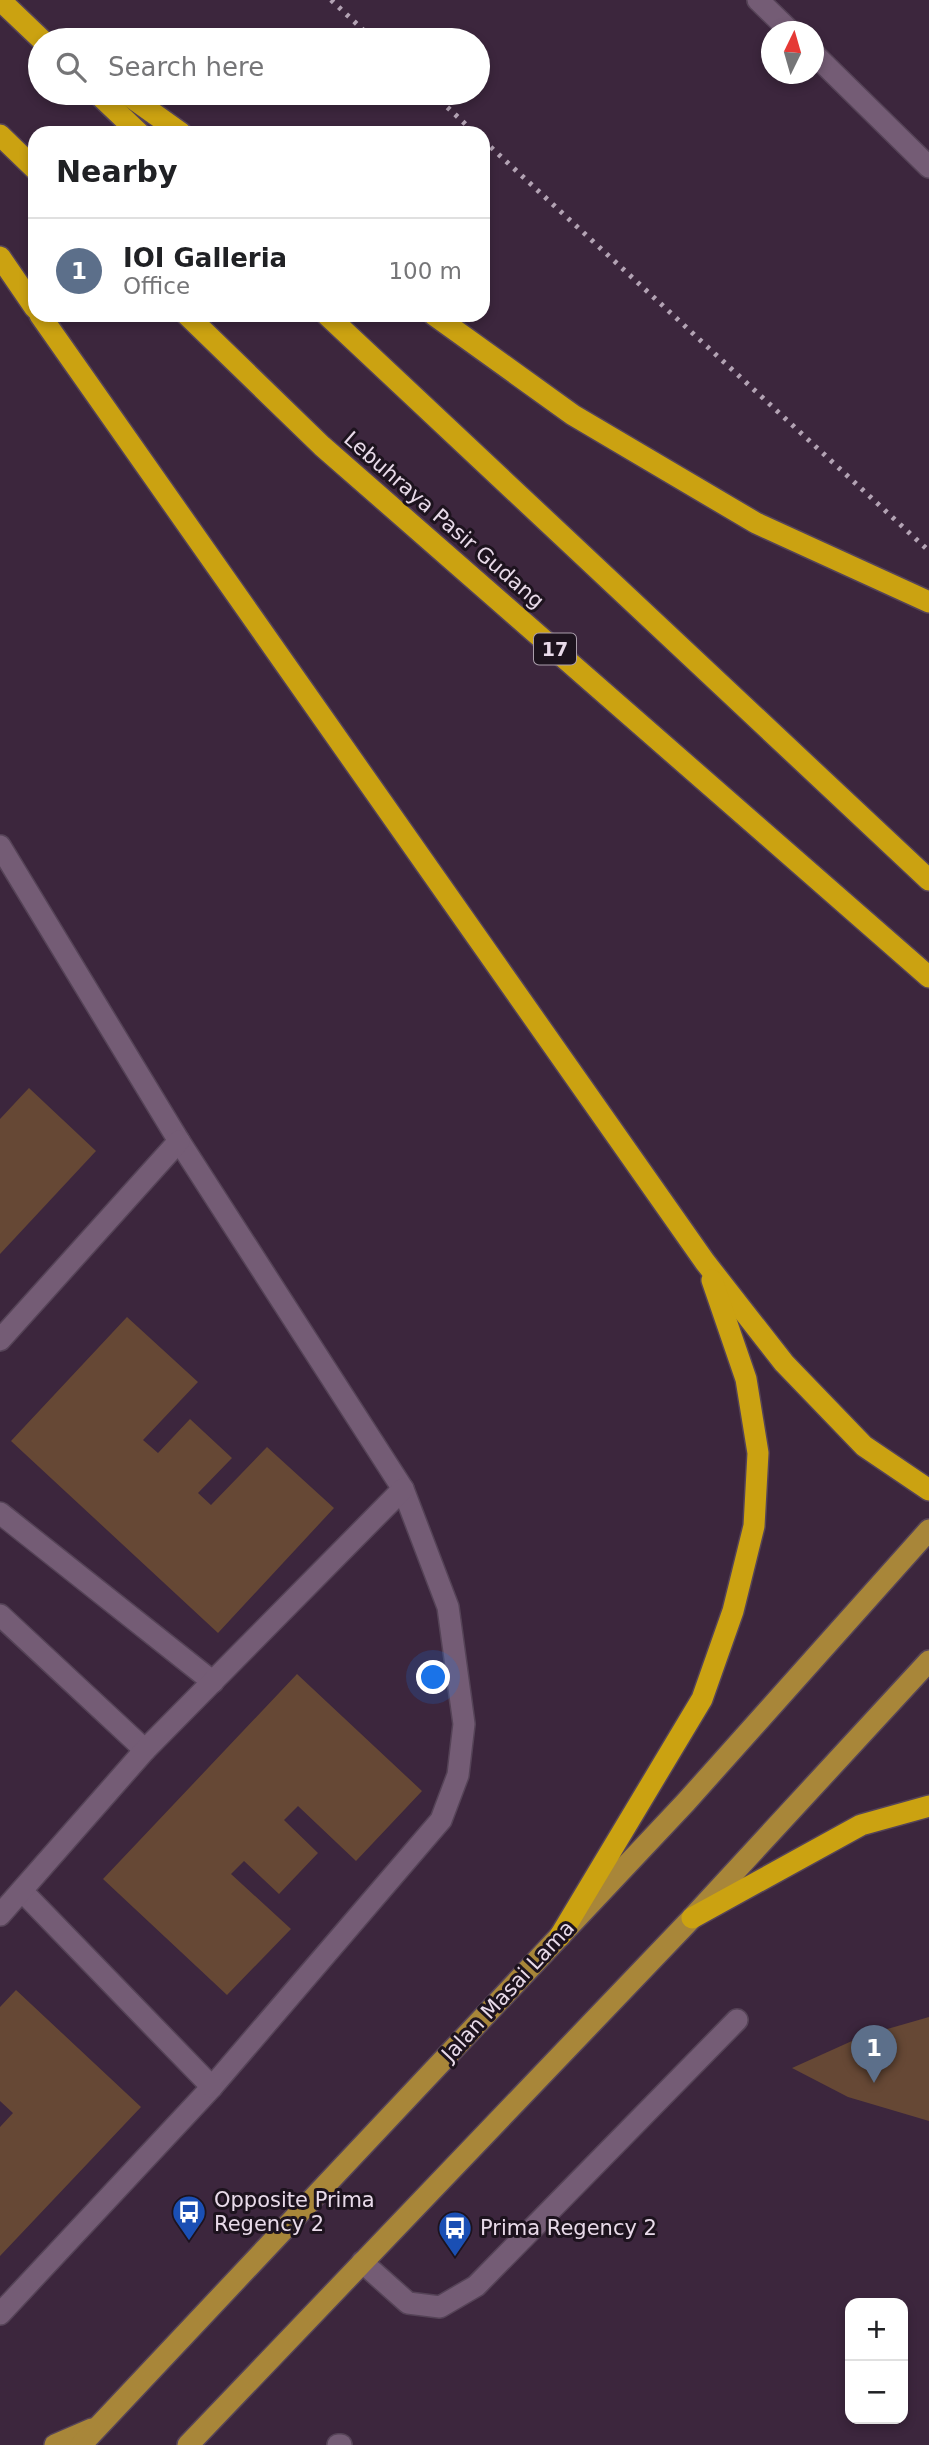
<!DOCTYPE html>
<meta charset="utf-8">
<style>
body{margin:0;font-family:"DejaVu Sans",sans-serif;background:#f6f6f6;color:#202124}
.controls{position:absolute;right:21px;bottom:21px;display:grid;overflow:hidden;border-radius:14px;box-shadow:0 4px 10px #0003}
.controls button{width:63px;height:63px;display:grid;place-items:center;padding:0;border:0;border-bottom:2px solid #e0e0e0;background:#fff;color:#202124;font:35px sans-serif}
.compass{position:absolute;left:761px;top:21px;width:63px;height:63px;border-radius:50%;background:#fff;box-shadow:0 4px 10px #0003;rotate:5deg}
.you{position:absolute;left:434px;top:1678px;width:24px;height:24px;margin:-18px;border:5px solid #fff;border-radius:50%;background:#1a73e8;box-shadow:0 0 0 10px #1a73e833}
.badge{display:grid;place-items:center;width:46px;height:46px;border-radius:50%;background:#2563eb;color:#fff;font-size:23px;font-weight:700}
.pin{position:absolute;translate:-50% -58px;filter:drop-shadow(0 2px 4px #0008)}
.pin::after{content:'';position:absolute;top:37px;width:24px;height:21px;background:inherit;clip-path:polygon(0 0,100% 0,50% 100%)}
.list{margin:0;padding:0;list-style:none}
h2{display:flex;justify-content:space-between;align-items:center;height:91px;margin:0;padding:0 28px;font-size:30px}
h2 small{font-size:23px;font-weight:400;color:#757577}
.list li{display:grid;grid-template-columns:46px 1fr auto;gap:21px;align-items:center;box-sizing:border-box;height:105px;padding:0 28px;border-top:2px solid #e0e0e0}
.list b{display:block;font-size:26px;white-space:nowrap}
.list p{margin:0;font-size:23px;white-space:nowrap;color:#757577}
.list em{font-size:23px;font-style:normal;color:#757577}
.icon{flex:none;width:38px;height:38px;fill:none;stroke:currentColor;stroke-width:2;stroke-linecap:round;stroke-linejoin:round}
.map{position:relative;flex:none;width:929px;height:2445px;overflow:hidden}
.search{position:absolute;background:#fff;box-shadow:0 4px 10px #0003;left:28px;top:28px;width:462px;height:77px;display:flex;align-items:center;gap:18px;box-sizing:border-box;padding:0 24px;border-radius:38px;color:#757577;font-size:26px}
.panel{position:absolute;background:#fff;box-shadow:0 4px 10px #0003;left:28px;top:126px;width:462px;height:196px;border-radius:21px}
.map>svg:first-child{display:block}
</style>
<div class="map">
<svg width="929" height="2445" viewBox="0 0 929 2445">
<rect width="100%" height="100%" fill="#3c263d"/>
<g fill="#664835">
<path d="M29,1088L96,1151L0,1254V1119Z"/>
<path d="M127,1317L198,1382L143,1440L158,1453L190,1419L232,1458L198,1493L211,1505L267,1447L334,1508L218,1633L11,1441Z"/>
<path d="M297,1674L422,1791L356,1861L298,1806L284,1820L318,1853L279,1894L244,1861L231,1874L291,1929L227,1995L103,1879Z"/>
<path d="M16,1990L141,2107L0,2256V2127L13,2113L0,2101V2007Z"/>
<path d="M929,2017V2121L848,2097L792,2068L863,2036Z"/>
</g>
<g fill="none" stroke-linecap="round" stroke-linejoin="round">
<g stroke="#554357" stroke-width="24">
<g id="lane">
<path d="M758,0L791,32"/>
<path d="M814,54L929,167"/>
<path d="M0,846L179,1141L403,1489L448,1607L464,1724L458,1775L441,1820L212,2087L0,2314"/>
<path d="M0,1340L179,1141"/>
<path d="M0,1513L213,1682"/>
<path d="M0,1615L145,1750"/>
<path d="M22,1891L212,2087"/>
<path d="M0,1915L145,1750L403,1489"/>
<path d="M362,2262L408,2303L440,2307L476,2286L737,2020"/>
<path d="M338,2445H341"/>
</g>
</g>
<g stroke="#554357" stroke-width="24">
<g id="primary">
<path d="M55,2445L92,2429"/>
<path d="M81,2445L686,1802L929,1530"/>
<path d="M188,2445L692,1918L929,1661"/>
</g>
</g>
<g stroke="#554357" stroke-width="24">
<g id="highway">
<path d="M0,0L42,40"/>
<path d="M97,93L139,133"/>
<path d="M125,93L181,133"/>
<path d="M0,135L35,169"/>
<path d="M0,257L35,308"/>
<path d="M40,315L705,1262L784,1363L864,1446L929,1490"/>
<path d="M187,315L322,446L929,977"/>
<path d="M327,315L929,880"/>
<path d="M434,315L573,415L756,523L929,602"/>
<path d="M692,1918L861,1825L929,1806"/>
<path d="M560,1936L702,1699L733,1611L754,1526L758,1453L746,1379L712,1280"/>
</g>
</g>
<use href="#lane" stroke="#745c75" stroke-width="21"/>
<use href="#primary" stroke="#a88639" stroke-width="21"/>
<use href="#highway" stroke="#cba211" stroke-width="21"/>
<g stroke="#b3a3b4" stroke-width="5" stroke-dasharray="3.5 7" stroke-linecap="butt">
<path d="M331,0L374,40"/>
<path d="M432,93L475,133"/>
<path d="M483,140L929,551"/>
</g>
</g>
<defs>
<g id="bus-pin" transform="scale(1.75)"><path d="M0 17L-7.5 6A9.5 9.5 0 1 1 7.5 6Z" fill="#1a4fb4" stroke="#1d131e"/><path d="M-5-6H5V4H4V6H2V4H-2V6H-4V4H-5ZM-3.5-4V0h7V-4ZM-3.5 1.2v1.5H-2V1.2ZM2 1.2v1.5H3.5V1.2Z" fill="#fff"/></g>
</defs>
<g fill-rule="evenodd">
<use href="#bus-pin" x="189" y="2212"/>
<use href="#bus-pin" x="455" y="2228"/>
</g>
<g text-anchor="middle" dominant-baseline="central" stroke-width="6" stroke-linejoin="round" paint-order="stroke">
<rect fill="#1d131e" stroke="#ab9eac" stroke-width="2" x="534" y="633.5" width="42" height="31" rx="5"/>
<g font-size="19" font-weight="bold" fill="#e8dae9">
<text x="555" y="649">17</text>
</g>
<g font-size="21" fill="#e8dae9" stroke="#1d131e">
<text transform="translate(444 520) rotate(41)">Lebuhraya Pasir Gudang</text>
<text transform="translate(508 1991) rotate(-47)">Jalan Masai Lama</text>
</g>
<g font-size="21" fill="#e8dae9" stroke="#1d131e" text-anchor="start">
<text x="214" y="2200">Opposite Prima<tspan x="214" dy="24">Regency 2</tspan></text>
<text x="480" y="2228">Prima Regency 2</text>
</g>
</g>
</svg>
<div class="controls">
<button>+</button>
<button>−</button>
</div>
<svg class="compass" viewBox="-18 -18 36 36"><path d="M0-13l5 13h-10z" fill="#e53935"/><path d="M0 13l5-13h-10z" fill="#757577"/></svg>
<div class="you"></div>
<div class="pin badge" style="left:874px;top:2083px;background:#5c6f8a">1</div>
<div class="search"><svg class="icon" aria-label="search" viewBox="0 0 24 24"><circle cx="10" cy="10" r="6"/><path d="M15 15l6 6"/></svg>Search here</div>
<section class="panel">
<h2>Nearby<small></small></h2>
<ul class="list">
<li><span class="badge" style="background:#5c6f8a">1</span><div><b>IOI Galleria</b><p>Office</p></div><em>100 m</em></li>
</ul>
</section>
</div>
